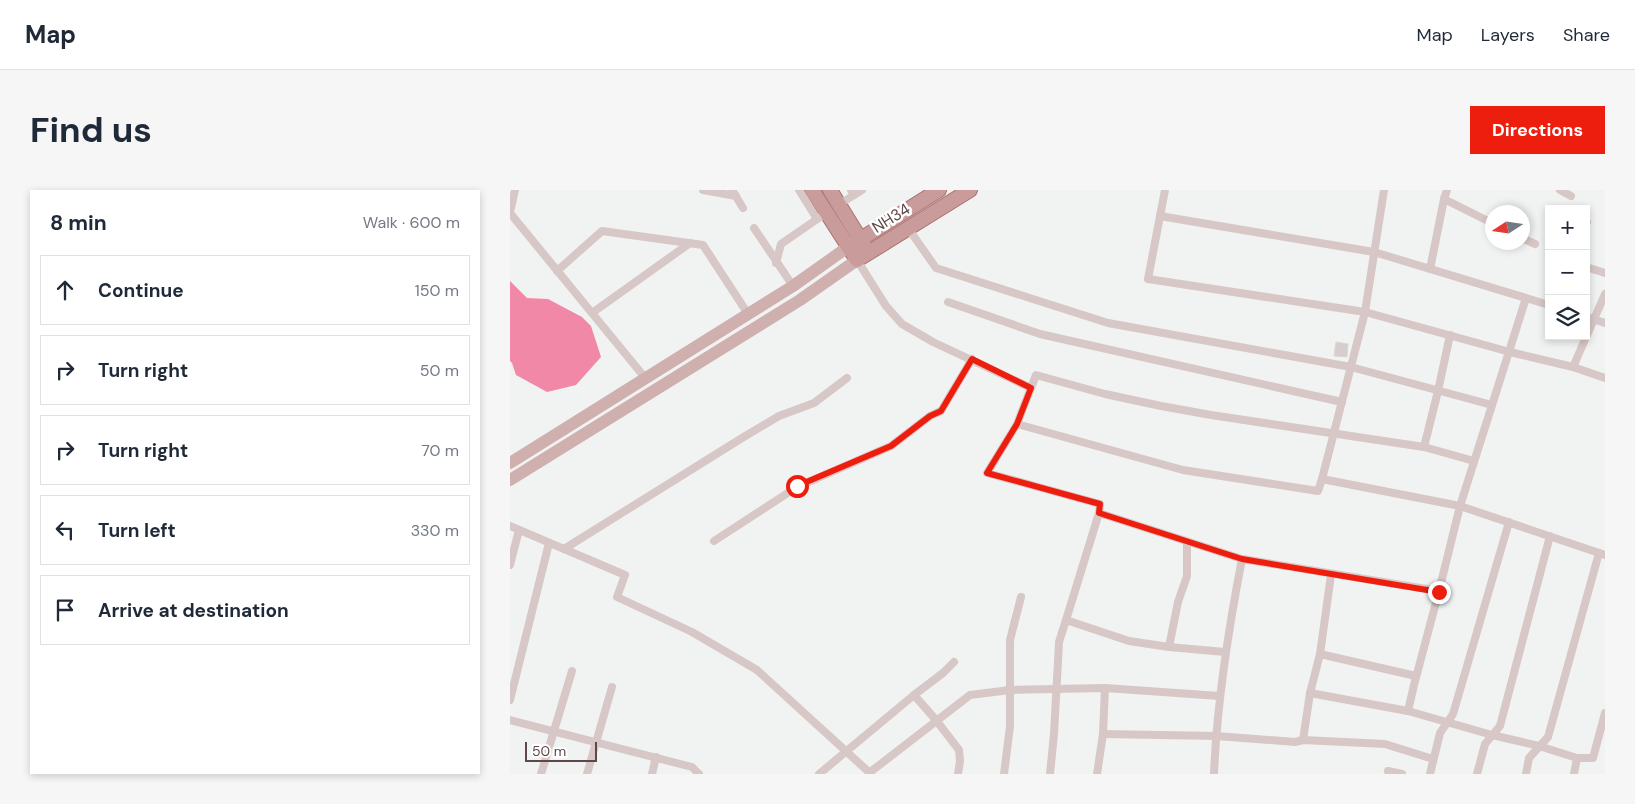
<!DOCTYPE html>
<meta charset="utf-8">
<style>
body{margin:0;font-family:"DM Sans",sans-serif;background:#f6f6f7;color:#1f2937}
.controls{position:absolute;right:15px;top:15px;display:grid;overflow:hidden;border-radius:0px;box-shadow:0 2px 8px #0003}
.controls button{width:45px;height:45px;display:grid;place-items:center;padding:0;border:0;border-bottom:1px solid #e0e1e3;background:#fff;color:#1f2937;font:25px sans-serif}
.compass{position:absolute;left:975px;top:15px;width:45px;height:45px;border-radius:50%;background:#fff;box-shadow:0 2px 8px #0003;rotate:258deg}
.scale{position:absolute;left:15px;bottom:12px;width:72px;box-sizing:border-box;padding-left:5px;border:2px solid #5f4748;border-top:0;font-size:14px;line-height:18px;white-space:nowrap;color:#5f4748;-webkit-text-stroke:4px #fff;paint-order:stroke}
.stop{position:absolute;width:15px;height:15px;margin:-11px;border:4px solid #ee1e0f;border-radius:50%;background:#fff}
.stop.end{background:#ee1e0f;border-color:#fff;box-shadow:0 1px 5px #0008}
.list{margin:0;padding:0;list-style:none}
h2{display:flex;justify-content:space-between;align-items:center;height:65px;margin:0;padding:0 20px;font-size:21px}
h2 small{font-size:16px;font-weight:400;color:#747a83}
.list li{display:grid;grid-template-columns:32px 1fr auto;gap:15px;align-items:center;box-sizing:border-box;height:70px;margin:0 10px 10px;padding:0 10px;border:1px solid #e0e1e3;border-radius:0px}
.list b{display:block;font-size:19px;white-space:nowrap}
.list em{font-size:16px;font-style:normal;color:#747a83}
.icon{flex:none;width:28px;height:28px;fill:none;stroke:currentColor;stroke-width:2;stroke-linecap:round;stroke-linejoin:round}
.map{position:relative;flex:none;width:1095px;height:584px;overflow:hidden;border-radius:0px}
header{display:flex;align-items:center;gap:30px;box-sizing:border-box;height:70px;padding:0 25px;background:#fff;border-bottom:1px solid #e0e1e3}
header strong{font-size:24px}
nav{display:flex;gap:28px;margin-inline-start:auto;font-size:18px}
.intro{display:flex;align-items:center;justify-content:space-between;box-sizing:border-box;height:120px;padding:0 30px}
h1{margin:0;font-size:35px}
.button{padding:12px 22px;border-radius:0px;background:#ee1e0f;color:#fff;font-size:18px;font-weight:700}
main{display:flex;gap:30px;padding:0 30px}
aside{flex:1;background:#fff;border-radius:0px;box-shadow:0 2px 8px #0003}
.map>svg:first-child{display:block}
</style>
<header>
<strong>Map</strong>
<nav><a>Map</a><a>Layers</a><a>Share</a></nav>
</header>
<div class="intro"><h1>Find us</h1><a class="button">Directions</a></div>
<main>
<aside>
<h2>8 min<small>Walk · 600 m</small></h2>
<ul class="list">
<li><svg class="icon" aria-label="ahead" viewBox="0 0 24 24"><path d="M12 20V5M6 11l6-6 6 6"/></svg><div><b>Continue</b></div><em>150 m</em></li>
<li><svg class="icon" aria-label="right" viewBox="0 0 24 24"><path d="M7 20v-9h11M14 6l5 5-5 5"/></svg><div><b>Turn right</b></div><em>50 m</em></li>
<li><svg class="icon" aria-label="right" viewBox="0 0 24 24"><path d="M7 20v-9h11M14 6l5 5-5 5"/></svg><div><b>Turn right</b></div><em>70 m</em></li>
<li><svg class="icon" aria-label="left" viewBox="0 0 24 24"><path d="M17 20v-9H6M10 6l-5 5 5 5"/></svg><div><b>Turn left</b></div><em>330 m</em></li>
<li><svg class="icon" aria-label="arrive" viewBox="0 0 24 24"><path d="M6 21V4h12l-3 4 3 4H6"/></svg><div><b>Arrive at destination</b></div></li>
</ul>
</aside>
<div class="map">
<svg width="1095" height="584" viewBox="0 0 1095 584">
<rect width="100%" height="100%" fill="#f0f3f2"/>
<path fill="#f188a7" d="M0,91L17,108L38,109L72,127L81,136L91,167L66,195L37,202L6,185L2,173L0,171Z"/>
<path fill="#d5cecd" stroke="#dcd6d4" d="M826,152L838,154L837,167L824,166Z"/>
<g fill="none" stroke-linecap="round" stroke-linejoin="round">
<g stroke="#ad7271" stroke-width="16">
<g id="trunk">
<path d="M302,0L347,70L460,0"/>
<path d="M320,0L355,57"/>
<path d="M338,57L429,0"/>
</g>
</g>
<g stroke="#d8c7c7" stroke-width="8">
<path d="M193,0L226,6"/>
<path d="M222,0L233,18"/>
<path d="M289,0L307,29"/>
<path d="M341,0L344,5L352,0"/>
<path d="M655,0L638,89L855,122L1000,162L1063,177L1095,188"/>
<path d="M874,0L855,122L812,289L950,316L1095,365"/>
<path d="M937,0L934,9L982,33"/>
<path d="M1050,0L1061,6"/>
<path d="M330,14L344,5"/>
<path d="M0,22L5,0"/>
<path d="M0,23L136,189"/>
<path d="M650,26L864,62L1039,115"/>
<path d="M1076,33L1077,32"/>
<path d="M244,38L283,96"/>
<path d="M398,38L426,78L598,133L841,177L982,215"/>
<path d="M1012,48L1025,54"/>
<path d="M347,70L376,116L392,134L423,152L521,198L507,234L477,283L590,314L589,323L556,430"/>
<path d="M266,73L271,54L316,23"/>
<path d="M1076,77L1095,83"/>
<path d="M920,79L934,9"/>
<path d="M47,81L92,41L193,55L238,124"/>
<path d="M438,112L530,144L832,212"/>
<path d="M82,123L180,53"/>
<path d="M1076,127L1095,133"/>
<path d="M1063,177L1095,104"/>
<path d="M521,198L526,185L595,204L651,216L701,225L914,257L964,271"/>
<path d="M507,234L673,280L808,301L812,289"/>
<path d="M914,257L928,201L940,145"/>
<path d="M589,323L732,369L929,401"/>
<path d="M0,336L115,385L107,407L182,442L247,480L361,584"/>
<path d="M204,351L287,297L381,256L420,226L431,221L462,169"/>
<path d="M54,359L232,248L269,226L304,213L337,188"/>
<path d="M0,375L9,340"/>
<path d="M659,457L668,412L677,386V352"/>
<path d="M810,464L906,486"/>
<path d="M800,503L898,521L982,545L1029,556L1067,568H1083L1095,523"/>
<path d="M404,505L426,530L449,560L450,571L448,584"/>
<path d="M0,510L39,353"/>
<path d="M898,521L904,495L929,401L950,316L1016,108"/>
<path d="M0,530L182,577L189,584"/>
<path d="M593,544L706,546L785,552L793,550L875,554L923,569"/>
<path d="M793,550L800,503L810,464L821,385"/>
<path d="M878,581L892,584"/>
<path d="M359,583L460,505L500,500L595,498L710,506"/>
<path d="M31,584L62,481"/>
<path d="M77,584L102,497"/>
<path d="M142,584L146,567"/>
<path d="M309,584L404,505L433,483L444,472"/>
<path d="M494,584L500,536V450L511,407"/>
<path d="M540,584L544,544L549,452L556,430L619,451L659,457L715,462"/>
<path d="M587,584L593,544L595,498"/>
<path d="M704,584C707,511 718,441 732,369"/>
<path d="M920,584L930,543L943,524L999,332"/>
<path d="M967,584L975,554L990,536L1040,346"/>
<path d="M1016,584L1019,568L1038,547L1089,363"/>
<path d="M1064,584L1067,568"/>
</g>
<g stroke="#d0afaf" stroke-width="12">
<path d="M0,273L283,96L338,57"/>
<path d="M0,290L290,110L347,70"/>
</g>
<use href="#trunk" stroke="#c99b9a" stroke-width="14"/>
</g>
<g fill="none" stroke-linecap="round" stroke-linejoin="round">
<path stroke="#ee1e0f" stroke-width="6" d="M287,296L381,256L420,226L431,221L462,169L521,198L507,234L477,283L590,314L589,323L732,369L929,402"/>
</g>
<g text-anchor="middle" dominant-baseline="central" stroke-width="5" stroke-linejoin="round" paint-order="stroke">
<g font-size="16" fill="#5f4748" stroke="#fff">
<text transform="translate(381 28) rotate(-32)">NH34</text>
</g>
</g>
</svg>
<div class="controls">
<button>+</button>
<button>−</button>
<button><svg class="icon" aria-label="layers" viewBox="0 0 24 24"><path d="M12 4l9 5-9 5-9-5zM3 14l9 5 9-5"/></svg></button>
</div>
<svg class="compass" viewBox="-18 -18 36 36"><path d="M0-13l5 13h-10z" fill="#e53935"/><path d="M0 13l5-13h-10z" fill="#747a83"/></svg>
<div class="scale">50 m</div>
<div class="stop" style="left:287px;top:296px"></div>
<div class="stop end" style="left:929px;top:402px"></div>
</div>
</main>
